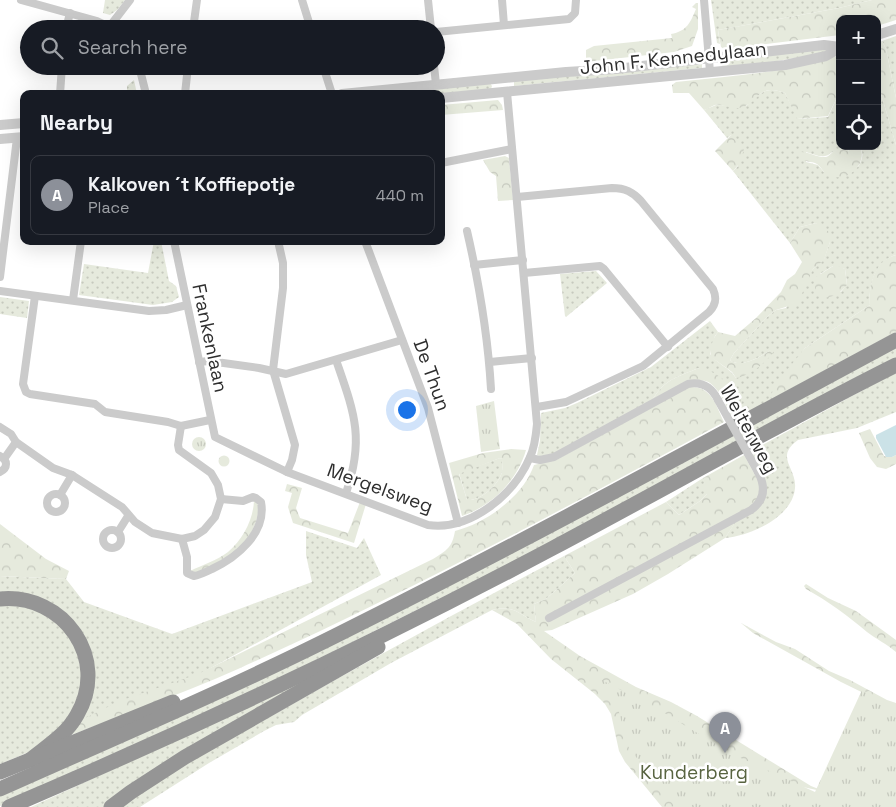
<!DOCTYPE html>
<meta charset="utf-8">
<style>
body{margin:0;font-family:"Space Grotesk",sans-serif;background:#242831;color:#f1f3f6}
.controls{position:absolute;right:15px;top:15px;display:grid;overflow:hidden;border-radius:10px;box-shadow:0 5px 20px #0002}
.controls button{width:45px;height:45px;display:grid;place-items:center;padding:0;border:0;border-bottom:1px solid #363941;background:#171b24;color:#f1f3f6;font:25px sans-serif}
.you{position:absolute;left:406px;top:409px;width:18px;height:18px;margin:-12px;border:4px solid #fff;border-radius:50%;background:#1a73e8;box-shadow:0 0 0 8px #1a73e833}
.badge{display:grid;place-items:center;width:32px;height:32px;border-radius:50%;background:#8c9099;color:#fff;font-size:16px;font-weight:700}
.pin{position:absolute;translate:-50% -41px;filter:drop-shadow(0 1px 2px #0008)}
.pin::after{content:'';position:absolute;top:26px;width:18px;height:15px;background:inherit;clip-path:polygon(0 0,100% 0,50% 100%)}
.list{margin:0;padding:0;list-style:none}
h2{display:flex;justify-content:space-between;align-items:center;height:65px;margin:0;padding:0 20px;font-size:21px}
h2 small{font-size:16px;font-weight:400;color:#9ea1a6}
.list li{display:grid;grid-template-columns:32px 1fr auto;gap:15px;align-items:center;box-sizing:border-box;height:80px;margin:0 10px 10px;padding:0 10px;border:1px solid #363941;border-radius:10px}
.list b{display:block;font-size:19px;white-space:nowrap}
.list p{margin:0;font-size:16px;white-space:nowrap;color:#9ea1a6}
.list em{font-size:16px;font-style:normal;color:#9ea1a6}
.icon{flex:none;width:28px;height:28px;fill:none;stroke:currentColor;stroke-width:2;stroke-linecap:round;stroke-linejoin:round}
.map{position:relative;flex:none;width:896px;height:807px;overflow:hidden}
.search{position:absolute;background:#171b24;box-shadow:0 5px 20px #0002;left:20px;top:20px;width:425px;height:55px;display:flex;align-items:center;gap:12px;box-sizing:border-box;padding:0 18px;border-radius:28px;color:#9ea1a6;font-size:19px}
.panel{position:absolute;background:#171b24;box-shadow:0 5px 20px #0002;left:20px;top:90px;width:425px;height:155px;border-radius:10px}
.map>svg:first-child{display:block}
</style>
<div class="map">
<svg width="896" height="807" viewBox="0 0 896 807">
<defs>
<pattern id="grass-dots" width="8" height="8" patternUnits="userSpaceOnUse" patternTransform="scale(1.25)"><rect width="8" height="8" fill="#e6eadd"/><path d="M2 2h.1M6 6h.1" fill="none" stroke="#c6c9be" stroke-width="1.8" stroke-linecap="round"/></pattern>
<pattern id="forest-crowns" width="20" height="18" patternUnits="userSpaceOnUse" patternTransform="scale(1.25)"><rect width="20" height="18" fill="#e6eadd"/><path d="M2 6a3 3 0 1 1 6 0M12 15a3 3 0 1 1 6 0" fill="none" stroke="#c6c9be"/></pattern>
<pattern id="park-tufts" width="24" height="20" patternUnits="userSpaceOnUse" patternTransform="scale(1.25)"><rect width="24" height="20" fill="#e6eadd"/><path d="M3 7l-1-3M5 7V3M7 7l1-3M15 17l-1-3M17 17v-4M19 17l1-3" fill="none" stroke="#c6c9be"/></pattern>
</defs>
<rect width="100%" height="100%" fill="#fff"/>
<g fill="url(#grass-dots)" fill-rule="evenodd">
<path d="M105,0H125L117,10L110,15L103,13Z"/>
<path d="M711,0H872L839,8L718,30L720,44L717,43Z"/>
<path d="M896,36V98L886,49L882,41Z"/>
<path d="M825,49L833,50C797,59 760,64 723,67L721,64L722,61Z"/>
<path d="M702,63V68L514,86V81Z"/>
<path d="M74,66H131L132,69L74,73Z"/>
<path d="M134,80L137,94H127V86Z"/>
<path d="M877,80L896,145V255C876,260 868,285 870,305L805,348L770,400L741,416L699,368C677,377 663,380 652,401L557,454L542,457L537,455L540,441L541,413L565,408L577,403L651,367L710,321L718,332L715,336L710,354C717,364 729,367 736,378L771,350C761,356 741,369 730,360L734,353L768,316L776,310L786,308L813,269L824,259L830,242L816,223L800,227L790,243L733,171L738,166L731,135L727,138L704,110L716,105L746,106C761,94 764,85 785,93L798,119L828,117L840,91V146H854L848,151L832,152C825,160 816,155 806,152V162L818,165L824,172L858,167C862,161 865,152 859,146H877ZM833,266L845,269L847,284L841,292L820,274Z"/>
<path d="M490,83L492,86L491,89L441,94H364Z"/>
<path d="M154,241H161L169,281L176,286L179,297L172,302L153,305L79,295L84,264L148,273Z"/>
<path d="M596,271L607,283L566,317L565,316L560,274Z"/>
<path d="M0,297L29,301L27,318L0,314Z"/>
<path d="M896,344V359L616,511L181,727L0,806V794L54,772Z"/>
<path d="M896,372V412L857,428L798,440C774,457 797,468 795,488C793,517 750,536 725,538L760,484L744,455Z"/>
<path d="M500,458L502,459C502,464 503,470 501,475C496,487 480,501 467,500L459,473Z"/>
<path d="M703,478L708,493L700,501L679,515L666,502Z"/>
<path d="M306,531L357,548L364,538L381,575L198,675L51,743L0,764V576L66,579L84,602L172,634L312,582L306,555Z"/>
<path d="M564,556L575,573L546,599L534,604L536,622C517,614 516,605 492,610L391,663L302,715L294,722L276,725L264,731L209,763L140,807H119C167,771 223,743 275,714C371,659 467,607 564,556Z"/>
<path d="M317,675L107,807H31Z"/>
</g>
<g fill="url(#forest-crowns)" fill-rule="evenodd">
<path d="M872,0H896V20L877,26V19H840V35L734,48L724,49L721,47L718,30L839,8Z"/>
<path d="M696,3H698V29L692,46L674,52L586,62V50L594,46L672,38L671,34C687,31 690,23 696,9L692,7Z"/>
<path d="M882,41L886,49L896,98V145L877,80V43Z"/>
<path d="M840,55V91L828,116L797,119L785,93C756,82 761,104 739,108C731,109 723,104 715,105C712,106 708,109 704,110L689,93H673L672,85L676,82C730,76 787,73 840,55Z"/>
<path d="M498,100L502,105L503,110L441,115V105Z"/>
<path d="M731,135L744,149L740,163L733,171L715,151Z"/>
<path d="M854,146L861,148C866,166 848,182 830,176C823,174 822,166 815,163C808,161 803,162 799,155L801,152C809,152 818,158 826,157C830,156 832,152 836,149L848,151Z"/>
<path d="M505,156L509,158L513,200L498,201L496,176L490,172L483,160Z"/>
<path d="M816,223L829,232L830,242L824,260L813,269L801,296L795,304L776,310L768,316L734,353L730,360C741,369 761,356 771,350L774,351C767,362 749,376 736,378L732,372L711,357C709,349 713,338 718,332L735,336L756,318L781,292L787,280L795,274L802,262L790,243L800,227Z"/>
<path d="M896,255V332L770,400L774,386L805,348L870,305C868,285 875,260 896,255Z"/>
<path d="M833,266H838L845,269L847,285C840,293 833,298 822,298L815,289L816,277Z"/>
<path d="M699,368C714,369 740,389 742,404C743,408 742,413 741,416L734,420C727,409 721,391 710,383C695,373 666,394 652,401C663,380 677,377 699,368Z"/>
<path d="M690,387C712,386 716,406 724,422C564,509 404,594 238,669C177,696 113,718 51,743L77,722L120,701L198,674L433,559C447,550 452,548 455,531C486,523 523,497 534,465L558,459L679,391Z"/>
<path d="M870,429L884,456L892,457L896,455V464L886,469L877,467L870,458L859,433Z"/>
<path d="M511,449L526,450C517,481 492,506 462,516L449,463L483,453ZM500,458L502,459C502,464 503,470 501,475C496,487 480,501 467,500L459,474Z"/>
<path d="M744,455L760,484L758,500L739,517L725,538L668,574L633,594L552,630L544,631L580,656L636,687L671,702L697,716L811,786L826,792L789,784L734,761L600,684L608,692L613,694L686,807H662L625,762L619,751L611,714L605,704L595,694L551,659L517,624L492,610C516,605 517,614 536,622L534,604L546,599L575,573L564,556L666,502L679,515L700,501L707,494L703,478Z"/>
<path d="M287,484L302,488L296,508L300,518L348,533L360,502L366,504L354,543L293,523L288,507L292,493L285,491Z"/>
<path d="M254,501L258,503C261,521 247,543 233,554C222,562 207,568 195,574L190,571C202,565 218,560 228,552C243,539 253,520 254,501Z"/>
<path d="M0,524L46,559L69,571L66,579L0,576Z"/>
<path d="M806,584L828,598L856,611L896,640V652C887,644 876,639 867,632C848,616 828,601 806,589L804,586Z"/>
<path d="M741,623L776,642L795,649L829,671L850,680L887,700L896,703V709L841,682L753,633Z"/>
</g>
<g fill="url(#park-tufts)">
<path d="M494,401L500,449L481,452L476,406Z"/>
<circle cx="199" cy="444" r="7"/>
<circle cx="224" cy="461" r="5.5"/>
<path d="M591,676L600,679L666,714L732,754L815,792L862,690L896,706V807H678L631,751L628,746L616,701Z"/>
</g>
<path fill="#cbe2e7" d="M896,425V455L892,457H886L876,438V435Z"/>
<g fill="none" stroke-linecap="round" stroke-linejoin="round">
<g stroke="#cbcbcb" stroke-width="8">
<path d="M21,0L97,21L114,29"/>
<path d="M302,0L311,29"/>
<path d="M428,0L431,29"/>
<path d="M502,0L504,25"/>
<path d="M704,0L710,72"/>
<path d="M110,26L130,0"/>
<path d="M66,29L70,13"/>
<path d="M193,29L197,0"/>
<path d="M436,32L569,19L575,13L576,0"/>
<path d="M139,66L146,94"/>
<path d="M323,66L332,94"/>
<path d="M434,66L436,84"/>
<path d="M60,94L62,66"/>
<path d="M185,94L188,66"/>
<path d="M441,163L512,149"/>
<path d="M517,197L612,188C625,188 633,192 641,201L713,289C717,298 716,305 709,312L643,366L566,402L537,407"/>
<path d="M467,231C479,283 488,337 491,389"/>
<path d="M174,241L215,437L287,472L428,525C470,531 514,495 530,457C535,447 536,435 537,424L507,92"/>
<path d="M278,241L283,263V288L273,370L295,445L292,460L287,472"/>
<path d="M365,241L428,408L458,523"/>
<path d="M474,265L523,260"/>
<path d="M524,273L600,266L604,269L668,347"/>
<path d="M0,277L17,138"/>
<path d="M0,291L149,311L166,310L187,305"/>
<path d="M35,296L23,384L26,392L30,394L95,404L105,412L168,422L181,426L210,420"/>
<path d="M73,300L81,241"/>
<path d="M336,360C354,412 365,438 346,493"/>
<path d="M199,362L209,361L259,368L286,374L402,340"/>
<path d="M490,362L532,358"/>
<path d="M0,427L11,434L16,442L53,468L72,475L122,507L135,522L152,533L182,539L195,536L204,530L215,517L221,499L218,485L211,473L179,450L178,445L181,426"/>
<path d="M0,456C8,460 8,468 0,472"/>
<path d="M530,458L540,460L554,457L688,384C703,381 712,388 718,400"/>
<path d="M4,459L16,442"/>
<circle cx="56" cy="503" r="9"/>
<path d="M60,495L72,475"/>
<circle cx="112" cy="539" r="9"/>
<path d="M118,532L128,516"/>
<path d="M182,539L187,557V573L194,576C200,575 206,572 212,569C236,558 267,533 261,502L256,498L253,497L243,501L221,499"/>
<path d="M549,618L751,510C765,500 766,487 758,472"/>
</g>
<g stroke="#cbcbcb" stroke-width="10">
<path d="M877,35L896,29"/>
<path d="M342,94L566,72L616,69L824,45L840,47"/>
<path d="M441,98L785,65L826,56L840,48"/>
<path d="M0,125L24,123"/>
<path d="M0,139L24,137"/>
</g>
<g stroke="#959595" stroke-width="15">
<path d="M0,599C64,593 110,659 77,715C66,735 47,746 30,760"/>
<path d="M0,772L173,702"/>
<path d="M0,789C112,739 225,691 335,636C524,542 710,440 896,340"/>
<path d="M9,807C194,728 376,642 553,548C668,487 780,423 896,365"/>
<path d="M111,807L131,792L185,757L378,647"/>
</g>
<path stroke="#cbcbcb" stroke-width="8" d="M718,400L758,472"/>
</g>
<g text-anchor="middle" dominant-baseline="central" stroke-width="5" stroke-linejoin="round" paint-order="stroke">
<g font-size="19" fill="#2e2e2e" stroke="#fff">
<text transform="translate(673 58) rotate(-6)">John F. Kennedylaan</text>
<text transform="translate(210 338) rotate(78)">Frankenlaan</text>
<text transform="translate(432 375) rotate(70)">De Thun</text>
<text transform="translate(749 429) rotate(61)">Welterweg</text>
<text transform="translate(380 488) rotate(20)">Mergelsweg</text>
</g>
<g font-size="19" fill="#586440" stroke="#fff">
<text x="694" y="772">Kunderberg</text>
</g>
</g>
</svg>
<div class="controls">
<button>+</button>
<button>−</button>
<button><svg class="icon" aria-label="locate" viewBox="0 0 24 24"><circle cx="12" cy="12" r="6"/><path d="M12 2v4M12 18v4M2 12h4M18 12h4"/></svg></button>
</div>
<div class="you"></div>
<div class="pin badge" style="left:725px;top:753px">A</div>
<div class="search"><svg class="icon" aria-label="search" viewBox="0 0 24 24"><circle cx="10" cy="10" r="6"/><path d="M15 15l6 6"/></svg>Search here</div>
<section class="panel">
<h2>Nearby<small></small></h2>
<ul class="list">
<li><span class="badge">A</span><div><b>Kalkoven ´t Koffiepotje</b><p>Place</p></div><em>440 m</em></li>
</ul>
</section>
</div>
